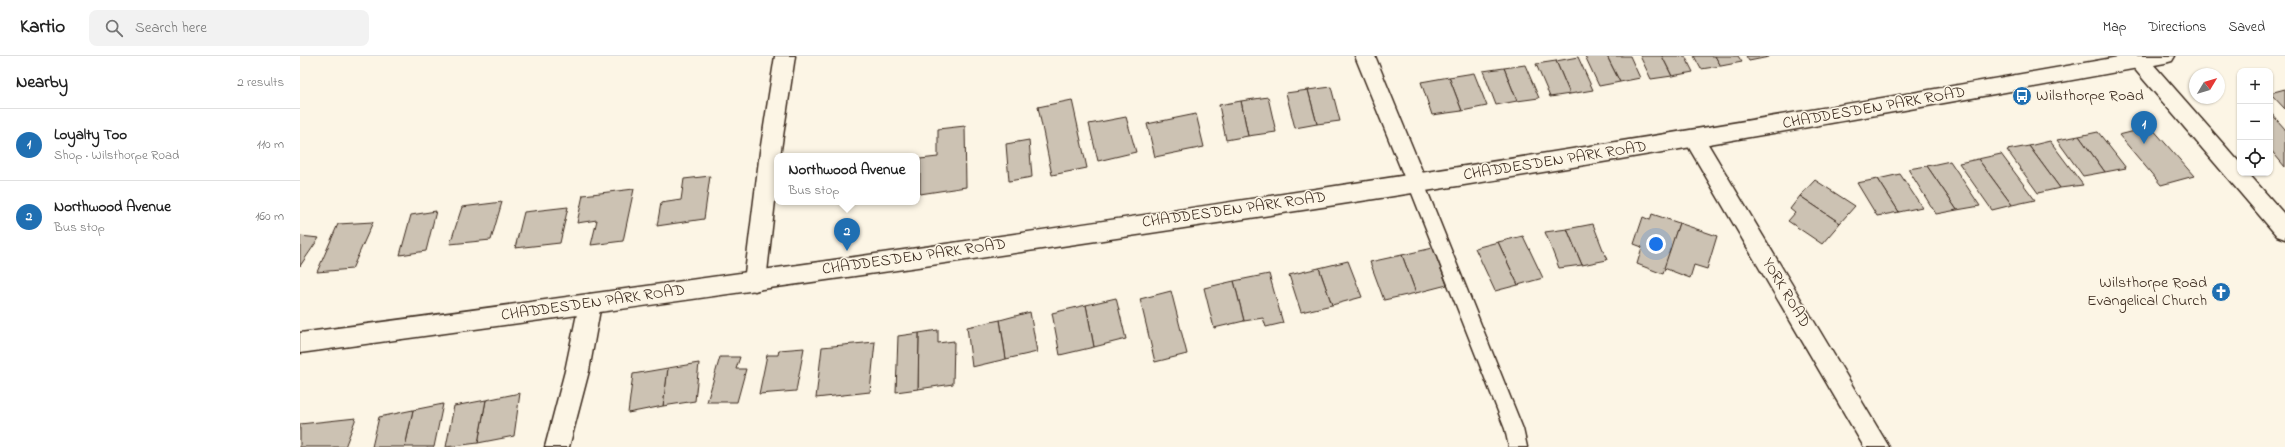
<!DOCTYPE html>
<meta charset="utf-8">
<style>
body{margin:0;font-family:"Indie Flower",sans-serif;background:#f2f2f2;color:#222}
.controls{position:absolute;right:12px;top:12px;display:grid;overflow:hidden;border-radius:8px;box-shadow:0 1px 3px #0004}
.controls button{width:36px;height:36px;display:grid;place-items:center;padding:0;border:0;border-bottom:1px solid #e0e0e0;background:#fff;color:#222;font:20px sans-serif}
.compass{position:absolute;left:1889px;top:12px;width:36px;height:36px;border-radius:50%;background:#fff;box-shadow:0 1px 3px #0004;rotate:52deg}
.you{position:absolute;left:1356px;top:188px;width:14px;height:14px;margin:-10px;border:3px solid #fff;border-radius:50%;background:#1a73e8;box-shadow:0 0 0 6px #1a73e833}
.badge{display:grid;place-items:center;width:26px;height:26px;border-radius:50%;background:#1f6fb2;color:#fff;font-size:13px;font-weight:700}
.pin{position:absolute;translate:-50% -33px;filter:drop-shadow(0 1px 2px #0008)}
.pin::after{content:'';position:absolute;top:21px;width:14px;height:12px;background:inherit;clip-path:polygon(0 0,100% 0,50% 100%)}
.popup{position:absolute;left:474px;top:97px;width:146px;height:52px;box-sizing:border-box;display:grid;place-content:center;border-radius:8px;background:#fff;filter:drop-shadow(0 1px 3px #0005);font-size:13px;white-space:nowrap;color:#767676}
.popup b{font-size:15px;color:#222}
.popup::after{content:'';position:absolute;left:50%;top:100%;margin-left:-8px;border:8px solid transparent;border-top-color:#fff}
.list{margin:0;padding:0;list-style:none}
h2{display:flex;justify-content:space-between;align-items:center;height:52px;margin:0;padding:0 16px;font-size:17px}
h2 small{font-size:13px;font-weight:400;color:#767676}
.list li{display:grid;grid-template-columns:26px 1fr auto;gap:12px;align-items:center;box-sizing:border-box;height:72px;padding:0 16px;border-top:1px solid #e0e0e0}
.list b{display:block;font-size:15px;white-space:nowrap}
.list p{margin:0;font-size:13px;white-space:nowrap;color:#767676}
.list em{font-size:13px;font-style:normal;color:#767676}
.icon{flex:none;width:22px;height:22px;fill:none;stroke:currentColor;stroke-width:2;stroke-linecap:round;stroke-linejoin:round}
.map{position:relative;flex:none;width:1985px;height:391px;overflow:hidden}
header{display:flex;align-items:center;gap:24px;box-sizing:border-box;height:56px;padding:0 20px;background:#fff;border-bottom:1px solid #e0e0e0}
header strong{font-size:19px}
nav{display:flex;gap:22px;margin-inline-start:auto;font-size:14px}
.search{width:280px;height:36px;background:#f2f2f2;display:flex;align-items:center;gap:10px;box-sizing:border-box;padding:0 14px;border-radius:8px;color:#767676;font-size:15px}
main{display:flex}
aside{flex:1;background:#fff}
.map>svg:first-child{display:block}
</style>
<header>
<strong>Kartio</strong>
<div class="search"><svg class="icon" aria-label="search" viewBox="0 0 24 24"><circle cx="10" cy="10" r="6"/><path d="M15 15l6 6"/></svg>Search here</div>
<nav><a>Map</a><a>Directions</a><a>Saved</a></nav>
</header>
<main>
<aside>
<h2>Nearby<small>2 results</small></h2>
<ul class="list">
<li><span class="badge">1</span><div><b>Loyalty Too</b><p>Shop · Wilsthorpe Road</p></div><em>110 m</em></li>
<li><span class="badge">2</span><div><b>Northwood Avenue</b><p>Bus stop</p></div><em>160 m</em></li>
</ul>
</aside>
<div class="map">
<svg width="1985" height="391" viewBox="0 0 1985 391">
<rect width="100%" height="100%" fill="#fcf5e5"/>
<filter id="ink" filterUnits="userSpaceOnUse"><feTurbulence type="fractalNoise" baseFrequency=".025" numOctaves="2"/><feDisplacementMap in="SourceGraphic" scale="8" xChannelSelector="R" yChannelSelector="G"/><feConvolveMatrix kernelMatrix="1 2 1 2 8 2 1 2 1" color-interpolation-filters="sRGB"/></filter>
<g filter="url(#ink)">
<g fill="#ccc2b3" stroke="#3b2a1e">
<path d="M1285,0H1307L1320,26L1299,30Z"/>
<path d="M1307,0H1330L1340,22L1320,26Z"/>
<path d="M1340,0H1362L1372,20L1351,23Z"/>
<path d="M1362,0H1385L1393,16L1372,20Z"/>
<path d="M1394,0H1415L1421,10L1401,13Z"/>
<path d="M1415,0H1438L1442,6L1421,10Z"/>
<path d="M1446,0H1469V1L1449,5Z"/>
<path d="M1278,1L1293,34L1270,38L1256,5Z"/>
<path d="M1256,5L1270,38L1250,41L1236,8Z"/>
<path d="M1225,9L1239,42L1217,45L1204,12Z"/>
<path d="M1204,12L1217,45L1196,49L1183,15Z"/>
<path d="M1174,17L1187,50L1162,55L1149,21Z"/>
<path d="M1149,21L1162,55L1132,59L1121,26Z"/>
<path d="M1031,31L1040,65L1017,68L1008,34Z"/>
<path d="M1985,33V53L1970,37Z"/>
<path d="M1008,34L1017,68L995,72L986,37Z"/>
<path d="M968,41L976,76L948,80L941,45Z"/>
<path d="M772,44L787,112L752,119L738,51Z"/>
<path d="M941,45L948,80L926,84L919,49Z"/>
<path d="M1970,56L1985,73V111L1970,93Z"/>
<path d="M896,58L904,91L855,101L847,68Z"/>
<path d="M826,61L836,96L798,105L789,68Z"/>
<path d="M665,70L666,131L620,138V103L638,101V73Z"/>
<path d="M1851,71L1894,120L1861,129L1819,79Z"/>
<path d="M1798,76L1826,112L1805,116L1779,80Z"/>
<path d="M1779,80L1805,116L1783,120L1757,84Z"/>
<path d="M729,84L732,121L709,125L706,88Z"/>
<path d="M1750,85L1783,129L1760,132L1729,90Z"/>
<path d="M1729,90L1760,132L1738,137L1707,94Z"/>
<path d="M1701,98L1735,144L1712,149L1678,103Z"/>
<path d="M1678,103L1712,149L1692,154L1659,107Z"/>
<path d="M1650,105L1680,150L1657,154L1627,110Z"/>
<path d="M1627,110L1657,154L1636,158L1608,113Z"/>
<path d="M1600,118L1622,151L1599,156L1578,123Z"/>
<path d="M410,120L404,163L357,170L361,147L381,144L384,123Z"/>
<path d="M1578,123L1599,156L1577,160L1557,127Z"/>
<path d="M1515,124L1555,150L1540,167L1500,140Z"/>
<path d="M334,133L323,185L291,189L297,164L277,167L283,139Z"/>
<path d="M1500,140L1540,167L1522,188L1488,165L1495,157L1490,153Z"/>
<path d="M202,146L191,184L150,188L162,151Z"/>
<path d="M268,151L260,187L215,192L224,156Z"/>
<path d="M136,155L126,195L100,199L111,159Z"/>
<path d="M1352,158L1379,167L1363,218L1337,208L1342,191L1334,188L1343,161L1350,164Z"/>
<path d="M73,166L52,213L17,216L38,168Z"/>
<path d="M1379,167L1417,180L1407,213L1394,209L1390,222L1364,212Z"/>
<path d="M1293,168L1307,204L1282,209L1267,173Z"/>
<path d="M1267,173L1282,209L1259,212L1245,176Z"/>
<path d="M0,180L19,182L0,210Z"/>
<path d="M1223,180L1243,222L1218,229L1198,186Z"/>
<path d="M1198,186L1218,229L1195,235L1175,192Z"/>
<path d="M1133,192L1147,229L1116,237L1102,199Z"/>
<path d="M1102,199L1116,237L1084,244L1070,206Z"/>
<path d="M1048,205L1062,241L1032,249L1019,212Z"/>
<path d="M1019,212L1032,249L1001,256L989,219Z"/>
<path d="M969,218L983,267L966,271L963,262L944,265L934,225Z"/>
<path d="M934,225L944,265L914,272L904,232Z"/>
<path d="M871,235L887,298L855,306L840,243Z"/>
<path d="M816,242L826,283L794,291L786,249Z"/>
<path d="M786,249L794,291L760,299L752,257Z"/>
<path d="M730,256L737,296L706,303L700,264Z"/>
<path d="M700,264L706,303L672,311L667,271Z"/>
<path d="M638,274V287L654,285L653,328L618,333L619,277Z"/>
<path d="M619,277L618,333L596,336L598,280Z"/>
<path d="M575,286L570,336L516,342L522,291Z"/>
<path d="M504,292L496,335L459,338L467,299H478L479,294Z"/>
<path d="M420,301H440L436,313H446L437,346H407Z"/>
<path d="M399,307L395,345L363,350L368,312Z"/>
<path d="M368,312L363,350L328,357L333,318Z"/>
<path d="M220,337L214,380L178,387L186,344Z"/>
<path d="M186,344L178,387L146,391L154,350Z"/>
<path d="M143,348L134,391H105L113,354Z"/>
<path d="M113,354L105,391H72L79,361Z"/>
<path d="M56,362L45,391H0V368Z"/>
</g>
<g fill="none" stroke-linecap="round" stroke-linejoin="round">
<g stroke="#3b2a1e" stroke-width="3">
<path id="lane" d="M1116,120L1122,122L1124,127L1223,373L1227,391H1209L1205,373L1108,127L1110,122Z"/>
</g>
<g stroke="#3b2a1e" stroke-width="3">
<g id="street">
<path d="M475,0H495L480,100H477V127L466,225L463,232L455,235L447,232L444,225L460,96Z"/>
<path d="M1055,0H1075L1127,127L1123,133L1116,136L1109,133Z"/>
<path d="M1832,0H1846L1940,107V117H1948L1985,159V183L1977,180L1832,10L1829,5Z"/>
<path d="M1395,76L1402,78L1589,391H1564L1388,90L1385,84L1388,78Z"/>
<path d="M290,238L298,241L301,248L289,315L269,391H245L265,315L279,248L282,241Z"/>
</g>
</g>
<g stroke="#3b2a1e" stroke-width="3">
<path id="secondary" d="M1824,0H1875L1872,5L1865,7C1632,50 1398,91 1164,129C777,190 389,244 0,297V277C610,196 1218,108 1824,0Z"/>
</g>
<use href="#lane" fill="#fcf5e5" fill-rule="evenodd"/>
<use href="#street" fill="#fcf5e5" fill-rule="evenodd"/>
<use href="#secondary" fill="#fcf5e5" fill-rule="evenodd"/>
</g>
</g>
<defs>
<g id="bus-disc" transform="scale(1)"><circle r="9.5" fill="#1f6fb2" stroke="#fcf5e5"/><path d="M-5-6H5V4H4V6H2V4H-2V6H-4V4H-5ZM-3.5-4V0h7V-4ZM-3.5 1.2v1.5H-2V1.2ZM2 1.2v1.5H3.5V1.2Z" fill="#fff"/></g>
<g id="church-disc" transform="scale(1)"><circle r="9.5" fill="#1f6fb2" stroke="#fcf5e5"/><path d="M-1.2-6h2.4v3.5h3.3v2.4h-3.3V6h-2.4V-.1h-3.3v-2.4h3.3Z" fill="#fff"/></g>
</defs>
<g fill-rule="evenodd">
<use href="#bus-disc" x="1722" y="40"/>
<use href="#church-disc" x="1921" y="236"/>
</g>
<g text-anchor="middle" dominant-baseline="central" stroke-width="3" stroke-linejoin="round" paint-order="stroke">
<g font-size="16" fill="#3b2a1e" stroke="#fcf5e5" text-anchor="start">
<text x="1736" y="40">Wilsthorpe Road</text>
<text x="1907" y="227" text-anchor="end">Wilsthorpe Road<tspan x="1907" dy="18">Evangelical Church</tspan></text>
</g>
<g font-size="16" fill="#3b2a1e" stroke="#fcf5e5">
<text transform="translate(1574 52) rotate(-10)">CHADDESDEN PARK ROAD</text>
<text transform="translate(1255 105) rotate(-9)">CHADDESDEN PARK ROAD</text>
<text transform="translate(934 154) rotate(-8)">CHADDESDEN PARK ROAD</text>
<text transform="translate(614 201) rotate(-8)">CHADDESDEN PARK ROAD</text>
<text transform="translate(1486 237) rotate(59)">YORK ROAD</text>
<text transform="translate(293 247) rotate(-8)">CHADDESDEN PARK ROAD</text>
</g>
</g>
</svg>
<div class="controls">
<button>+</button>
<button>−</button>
<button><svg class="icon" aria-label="locate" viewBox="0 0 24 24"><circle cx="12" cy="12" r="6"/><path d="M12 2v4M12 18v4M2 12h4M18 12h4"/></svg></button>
</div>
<svg class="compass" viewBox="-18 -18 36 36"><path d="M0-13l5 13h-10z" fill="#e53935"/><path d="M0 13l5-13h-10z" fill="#767676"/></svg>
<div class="you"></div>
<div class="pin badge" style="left:1844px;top:88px">1</div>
<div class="pin badge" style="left:547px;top:195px">2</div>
<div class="popup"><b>Northwood Avenue</b>Bus stop</div>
</div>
</main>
